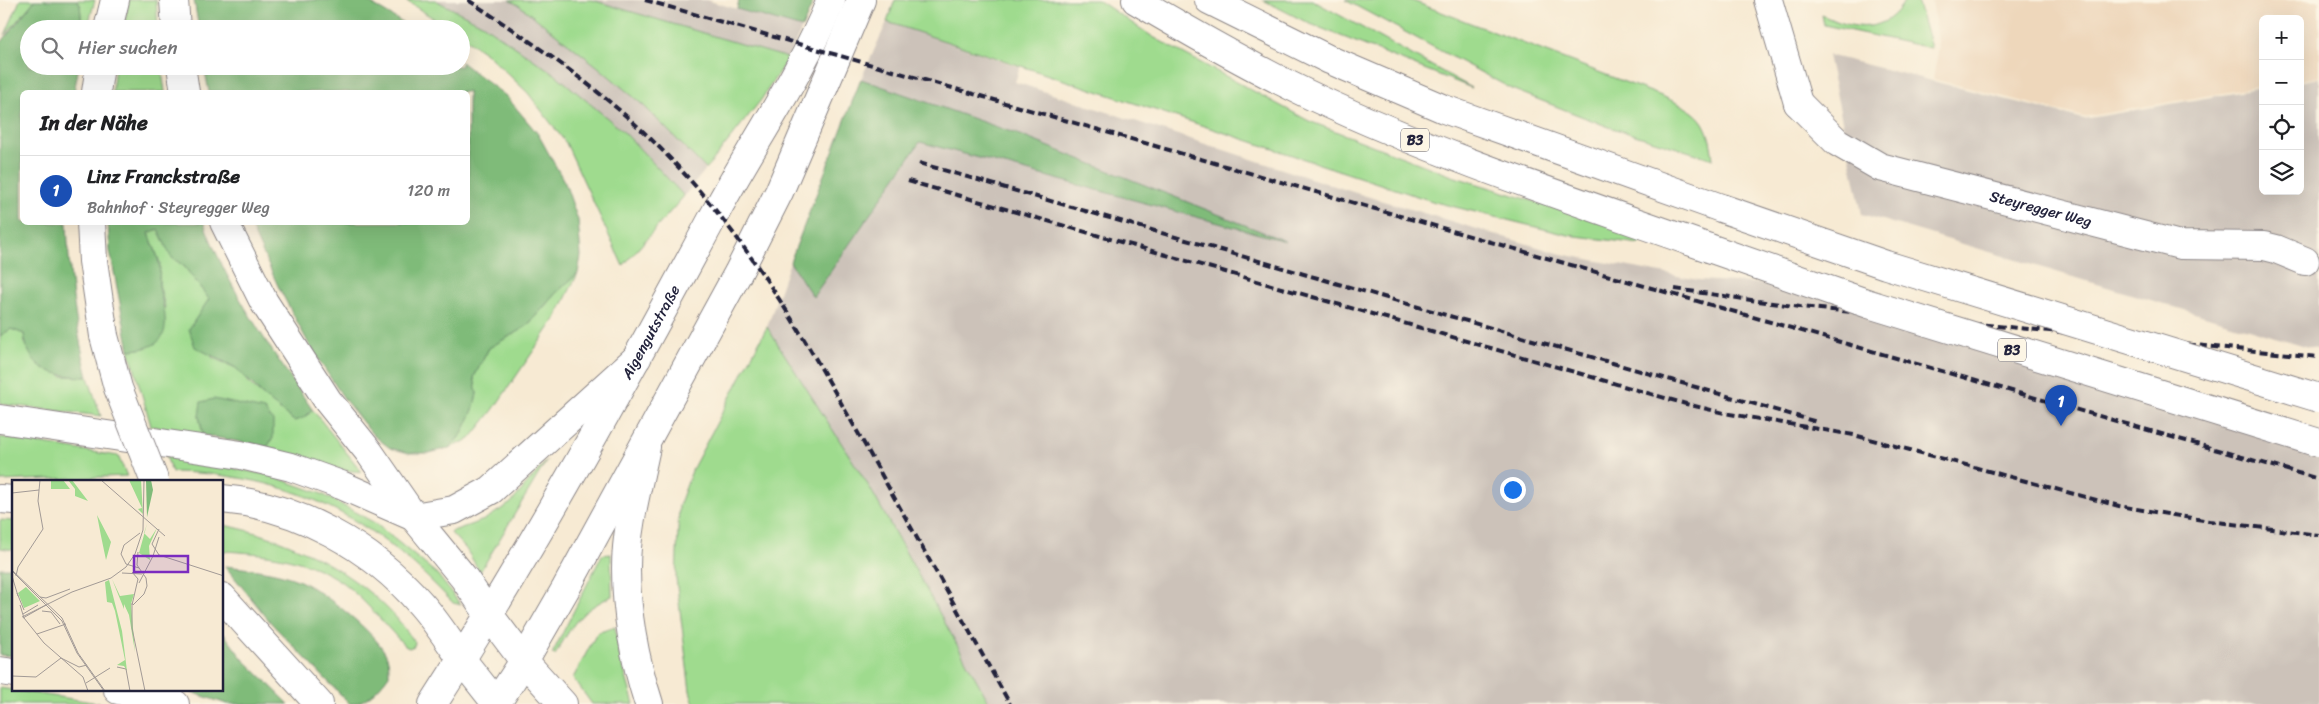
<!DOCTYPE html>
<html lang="de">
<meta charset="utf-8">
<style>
body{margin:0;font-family:Sriracha,sans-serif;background:#f2f2f2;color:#202124}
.controls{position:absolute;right:15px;top:15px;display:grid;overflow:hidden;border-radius:8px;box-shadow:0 5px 20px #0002}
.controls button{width:45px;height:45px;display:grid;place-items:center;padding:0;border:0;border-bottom:1px solid #e0e0e0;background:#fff;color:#202124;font:25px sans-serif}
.you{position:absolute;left:1512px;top:489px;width:18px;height:18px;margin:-12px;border:4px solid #fff;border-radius:50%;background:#1a73e8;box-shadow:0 0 0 8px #1a73e833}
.badge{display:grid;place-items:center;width:32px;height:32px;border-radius:50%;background:#2563eb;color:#fff;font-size:16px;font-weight:700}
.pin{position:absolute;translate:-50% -41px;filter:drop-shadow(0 1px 2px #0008)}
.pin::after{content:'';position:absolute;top:26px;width:18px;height:15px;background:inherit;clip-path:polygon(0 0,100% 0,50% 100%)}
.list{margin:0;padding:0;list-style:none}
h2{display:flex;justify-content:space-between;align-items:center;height:65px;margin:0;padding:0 20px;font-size:21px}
h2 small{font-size:16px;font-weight:400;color:#757577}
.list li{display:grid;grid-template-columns:32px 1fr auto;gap:15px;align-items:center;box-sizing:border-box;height:70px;padding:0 20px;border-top:1px solid #e0e0e0}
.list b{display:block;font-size:19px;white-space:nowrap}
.list p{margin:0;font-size:16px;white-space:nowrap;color:#757577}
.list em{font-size:16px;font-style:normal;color:#757577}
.icon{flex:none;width:28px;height:28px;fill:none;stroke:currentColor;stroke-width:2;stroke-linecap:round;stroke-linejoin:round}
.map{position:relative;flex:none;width:2319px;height:704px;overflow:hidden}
.search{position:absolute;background:#fff;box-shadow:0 5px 20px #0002;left:20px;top:20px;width:450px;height:55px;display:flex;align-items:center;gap:12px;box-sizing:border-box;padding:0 18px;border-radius:28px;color:#757577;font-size:19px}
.panel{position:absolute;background:#fff;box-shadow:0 5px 20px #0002;left:20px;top:90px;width:450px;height:135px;border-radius:8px}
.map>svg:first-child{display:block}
</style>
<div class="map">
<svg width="2319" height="704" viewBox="0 0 2319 704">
<rect width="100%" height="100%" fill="#fcf5e5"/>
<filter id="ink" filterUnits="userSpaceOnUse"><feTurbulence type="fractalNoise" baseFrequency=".02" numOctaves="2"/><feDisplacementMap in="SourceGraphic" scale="10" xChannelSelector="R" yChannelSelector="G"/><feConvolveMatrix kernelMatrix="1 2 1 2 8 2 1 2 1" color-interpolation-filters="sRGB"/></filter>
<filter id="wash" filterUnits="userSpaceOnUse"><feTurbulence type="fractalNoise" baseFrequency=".0096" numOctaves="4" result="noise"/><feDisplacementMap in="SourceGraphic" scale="20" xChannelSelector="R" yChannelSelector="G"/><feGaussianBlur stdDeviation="1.12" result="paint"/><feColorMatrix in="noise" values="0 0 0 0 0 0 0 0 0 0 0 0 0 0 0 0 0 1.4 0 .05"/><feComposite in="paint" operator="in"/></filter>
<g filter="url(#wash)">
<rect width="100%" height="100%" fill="#f7ead3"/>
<path fill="#eed7bb" d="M1932,0H2319V77L2300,80V19H2263V86L2084,117L1933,79L1939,47Z"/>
<g fill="#ccc2b9">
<path d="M435,0H509L520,6L597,66L644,106L706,169L684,196L625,133L556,75L482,25Z"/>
<path d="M592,0H706L802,28L788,58Z"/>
<path d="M887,22L1020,67L1015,82L1356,193L1561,254L1698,280L1790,285L2319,448V704H990L870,488L767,327L790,262L813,297L919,142L1279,239L1017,134L861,79Z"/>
<path d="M1828,55L2084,119L2263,88V191H2300V82L2319,78V350L1862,214Z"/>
</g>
<g fill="#9fdb8e" stroke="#607e64">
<path d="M20,0H35L5,35Z"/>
<path d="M77,0H95L87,29H82L80,4Z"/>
<path d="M129,0H156L158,29H123Z"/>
<path d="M405,0H435L482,24L556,75L625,133L684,196L623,266L566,143L528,93L486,53L461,36V29H450Z"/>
<path d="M509,0H592L788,58L761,100L706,169L644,106L597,66L520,6Z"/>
<path d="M895,0H1098L1153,37L1309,121L1452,176L1643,235L1640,244L1568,235L1435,202L887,22Z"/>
<path d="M1263,0H1312L1472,88L1308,23Z"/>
<path d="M1345,0H1410L1664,97C1700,113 1708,119 1713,159L1609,127L1514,90Z"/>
<path d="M1905,0H1917L1931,48L1824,25L1822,15C1853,30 1886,35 1905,0Z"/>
<path d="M115,66H161L165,92H112Z"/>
<path d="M158,228L171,257L184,266L209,299L189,329L213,358L236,368L253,387L294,421L309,414L312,409L362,472L342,470L267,447L273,438L199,416L203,435L151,426L129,350L140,349L165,307L159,284L160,263L149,233Z"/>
<path d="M578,273L556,318L493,410L470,439L449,448L462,434L477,394L474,377L489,348L527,326L556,293Z"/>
<path d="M767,327L870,488L990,704H694L690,691L676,578L679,506L693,468Z"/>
<path d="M11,329L24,334L25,344L62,376L88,377L101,416L0,404V336Z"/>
<path d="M0,437L118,456L127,476L0,481Z"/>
<path d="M166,456L269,475L322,494L375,523L437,574L461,605L453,603C372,517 293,474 172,472Z"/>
<path d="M547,460L480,572L466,549L450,532L484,520L511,503Z"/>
<path d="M0,520L14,521V550L0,548Z"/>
<path d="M223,525C284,536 347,567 391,612C400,621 407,632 415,642L414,646L409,648L405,646C385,625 366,601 343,583C308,558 264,553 223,551Z"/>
<path d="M611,554L612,596C578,612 573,624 555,655L552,654L602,555Z"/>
<path d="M615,627L619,653L634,704H592L573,678L597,633Z"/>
<path d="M0,688L105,704H0Z"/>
</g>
<g fill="#7fbb79" stroke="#506e5a">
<path d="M35,0H77L80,4L82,29H29V66H79L74,92H22V222L67,223C69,275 75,326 88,377C56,376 29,372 24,334L11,329L0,336V44Z"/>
<path d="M194,0H365L413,29H199Z"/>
<path d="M739,0H814L802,28L737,9Z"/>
<path d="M461,62L506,96L538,134L565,183L578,220L581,256L578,273L556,293L527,326L489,348L474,377L477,394L473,410L462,434L449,448L429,453H409L390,448L373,435L345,400L311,348L279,288L249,223L468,222V92H209L204,66H461Z"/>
<path d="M861,79L1017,134L1285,241L920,142L813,297L790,262Z"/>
<path d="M108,223H204C229,291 271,349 312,409C307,417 302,419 294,421L270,402L236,368L195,347L189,329L209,299L184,266L171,257L158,229L149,233C152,243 157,253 159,263C161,270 158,278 159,286C166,319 177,348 129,350L110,251Z"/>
<path d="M214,399L264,410L273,421V438L267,447L203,435L199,416L201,402Z"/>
<path d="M225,566C250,569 277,571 300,581C322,591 383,637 388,660C389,665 389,671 389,675C380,688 365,704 350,704L272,624Z"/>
<path d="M0,568H14V656L0,655Z"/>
<path d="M223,633L243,659L289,704H227L184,690H222Z"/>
</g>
</g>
<g filter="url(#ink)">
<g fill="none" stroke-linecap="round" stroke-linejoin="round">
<g stroke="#8c8687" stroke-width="30">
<g id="street">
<path id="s1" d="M1798,103L1837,142L1880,167L2180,245L2264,246L2276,249L2305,261"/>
</g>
</g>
<g stroke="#8c8687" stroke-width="30">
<g id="secondary">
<path d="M1768,0L1798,103"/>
<path d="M646,447C638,486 626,528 626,568C626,613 635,661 649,704"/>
<path d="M524,661L563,704"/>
</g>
</g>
<g stroke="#8c8687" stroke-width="30">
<g id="primary">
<path d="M1136,0C1195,35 1254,69 1316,98C1442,157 1577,201 1709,248"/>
<path d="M1209,0L1330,60L1444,109L1721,208"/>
<path d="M490,616L524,661"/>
<path d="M462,660L496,703"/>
<path id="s2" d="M433,704C536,544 627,377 717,210C755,140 801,75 831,0"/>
<path d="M496,704L524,661L566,588L738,273L779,192L861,0"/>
</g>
</g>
<g stroke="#8c8687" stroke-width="30">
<g id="highway">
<path d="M174,0L176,29"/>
<path d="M108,29L115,0"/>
<path d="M181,66L185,92"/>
<path d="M96,92L100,66"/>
<path d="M91,222L93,261L104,336"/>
<path d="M224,222L264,302L328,401L369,452L414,517L464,578L490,616"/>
<path d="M0,419L241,455L291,467L341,485L414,517L454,510L491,490L637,358"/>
<path d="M0,499L14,500"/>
<path d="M222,499C297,505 372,547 421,604C436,621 449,641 462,660"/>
<path d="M222,597L319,704"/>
<path d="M0,671L14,673"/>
<path d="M118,690L175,704"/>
</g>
</g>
<use href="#street" stroke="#fff" stroke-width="28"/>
<use href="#secondary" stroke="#fff" stroke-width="28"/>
<use href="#primary" stroke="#fff" stroke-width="28"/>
<use href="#highway" stroke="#fff" stroke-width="28"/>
<g stroke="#22223b" stroke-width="4" stroke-dasharray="8 4" stroke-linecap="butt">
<path d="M468,0C535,44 601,89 658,146C748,236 804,337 866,447C914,533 962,618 1010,704"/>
<path d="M645,0L2319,479"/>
<path d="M919,163L1817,422"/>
<path d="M908,181L1686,404L1724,413L1854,435L2119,506L2209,521L2319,535"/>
<path d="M1675,289L1800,307L2319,357"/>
</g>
<g stroke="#8c8687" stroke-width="30" stroke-linecap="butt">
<g id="primary-bridge">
<path d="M1721,208L1886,265L2319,398"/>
<path d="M1709,248L1869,304L2319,443"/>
</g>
</g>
<g stroke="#8c8687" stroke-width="30" stroke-linecap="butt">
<path id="highway-bridge" d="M104,336L118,388L155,482"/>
</g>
<use href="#primary-bridge" stroke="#fff" stroke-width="28"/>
<use href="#highway-bridge" stroke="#fff" stroke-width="28"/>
</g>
</g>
<g text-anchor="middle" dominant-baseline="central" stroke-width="5" stroke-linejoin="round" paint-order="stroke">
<g fill="#fcf5e5" stroke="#63616e" stroke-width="1">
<rect x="1401" y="128.5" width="28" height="23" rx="4"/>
<rect x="1998" y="338.5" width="28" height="23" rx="4"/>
</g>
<g font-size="14" font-weight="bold" fill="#22223b">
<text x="1415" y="140">B3</text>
<text x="2012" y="350">B3</text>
</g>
<g font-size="15" fill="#22223b" stroke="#fcf5e5">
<text stroke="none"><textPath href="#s1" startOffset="271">Steyregger Weg</textPath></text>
<text stroke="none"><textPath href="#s2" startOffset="431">Aigengutstraße</textPath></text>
</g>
</g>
<g transform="translate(12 480)">
<rect width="211" height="211" fill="#f7ead3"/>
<path d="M39,0H51L58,9H39ZM56,0H60L76,21L63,16V9ZM117,0H129L131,34L126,29L130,28ZM85,35L99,62L94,80L89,56ZM135,44L132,53L138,59L145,48L137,66L138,80L127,73ZM100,99L108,116L122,114L119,124L123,172L117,135L112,124V129ZM97,100L110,151L115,191L112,186L105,185L113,180L103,131L100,123L95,122L93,102ZM14,107L28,121L12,128L6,113Z" fill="#9fdb8e"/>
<path d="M134,0H139L141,10L135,37Z" fill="#7fbb79"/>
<path fill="none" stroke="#a29a96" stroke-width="1" d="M89,0L153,56M0,13L27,10M147,49L140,64L147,75L212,96M0,57V92M127,88L114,84L109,74L112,65L128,53M0,90L50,138L66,173L93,211M0,91L50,141L65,173L92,211M120,92L126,99L120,125M110,93L130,94M0,96L6,116M4,96L6,87L31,49L26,21L28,0M127,103L141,76L147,57M5,113L12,130M28,117L34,118L58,109M120,123V148L133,211M8,125L12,138L32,163L71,197L76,211M121,125L132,114L135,106L134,98L125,85L126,72M30,131L39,132L48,144M11,134L26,125M10,137L60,112L99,98L114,87L123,74L131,50L132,0M11,138L34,125M25,154L54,144M105,187L114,189L118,211M0,196L24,197L49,178L67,187L75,185M74,203L98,188"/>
<path fill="#7b2cbf" fill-opacity="0.15" stroke="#7b2cbf" stroke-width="2.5" d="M122,76H176V92H122Z"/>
<rect width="211" height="211" fill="none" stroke="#22223b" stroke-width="2.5"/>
</g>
</svg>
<div class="controls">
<button>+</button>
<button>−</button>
<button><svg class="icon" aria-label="locate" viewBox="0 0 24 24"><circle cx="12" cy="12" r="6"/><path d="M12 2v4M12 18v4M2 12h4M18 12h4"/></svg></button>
<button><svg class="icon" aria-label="layers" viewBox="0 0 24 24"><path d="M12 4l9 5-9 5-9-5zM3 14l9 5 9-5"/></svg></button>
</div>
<div class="you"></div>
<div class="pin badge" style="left:2061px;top:426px;background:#1a4fb4">1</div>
<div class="search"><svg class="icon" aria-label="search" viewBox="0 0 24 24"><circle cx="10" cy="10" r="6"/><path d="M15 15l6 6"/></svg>Hier suchen</div>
<section class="panel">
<h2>In der Nähe<small></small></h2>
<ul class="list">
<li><span class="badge" style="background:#1a4fb4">1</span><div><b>Linz Franckstraße</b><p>Bahnhof · Steyregger Weg</p></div><em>120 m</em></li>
</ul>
</section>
</div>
